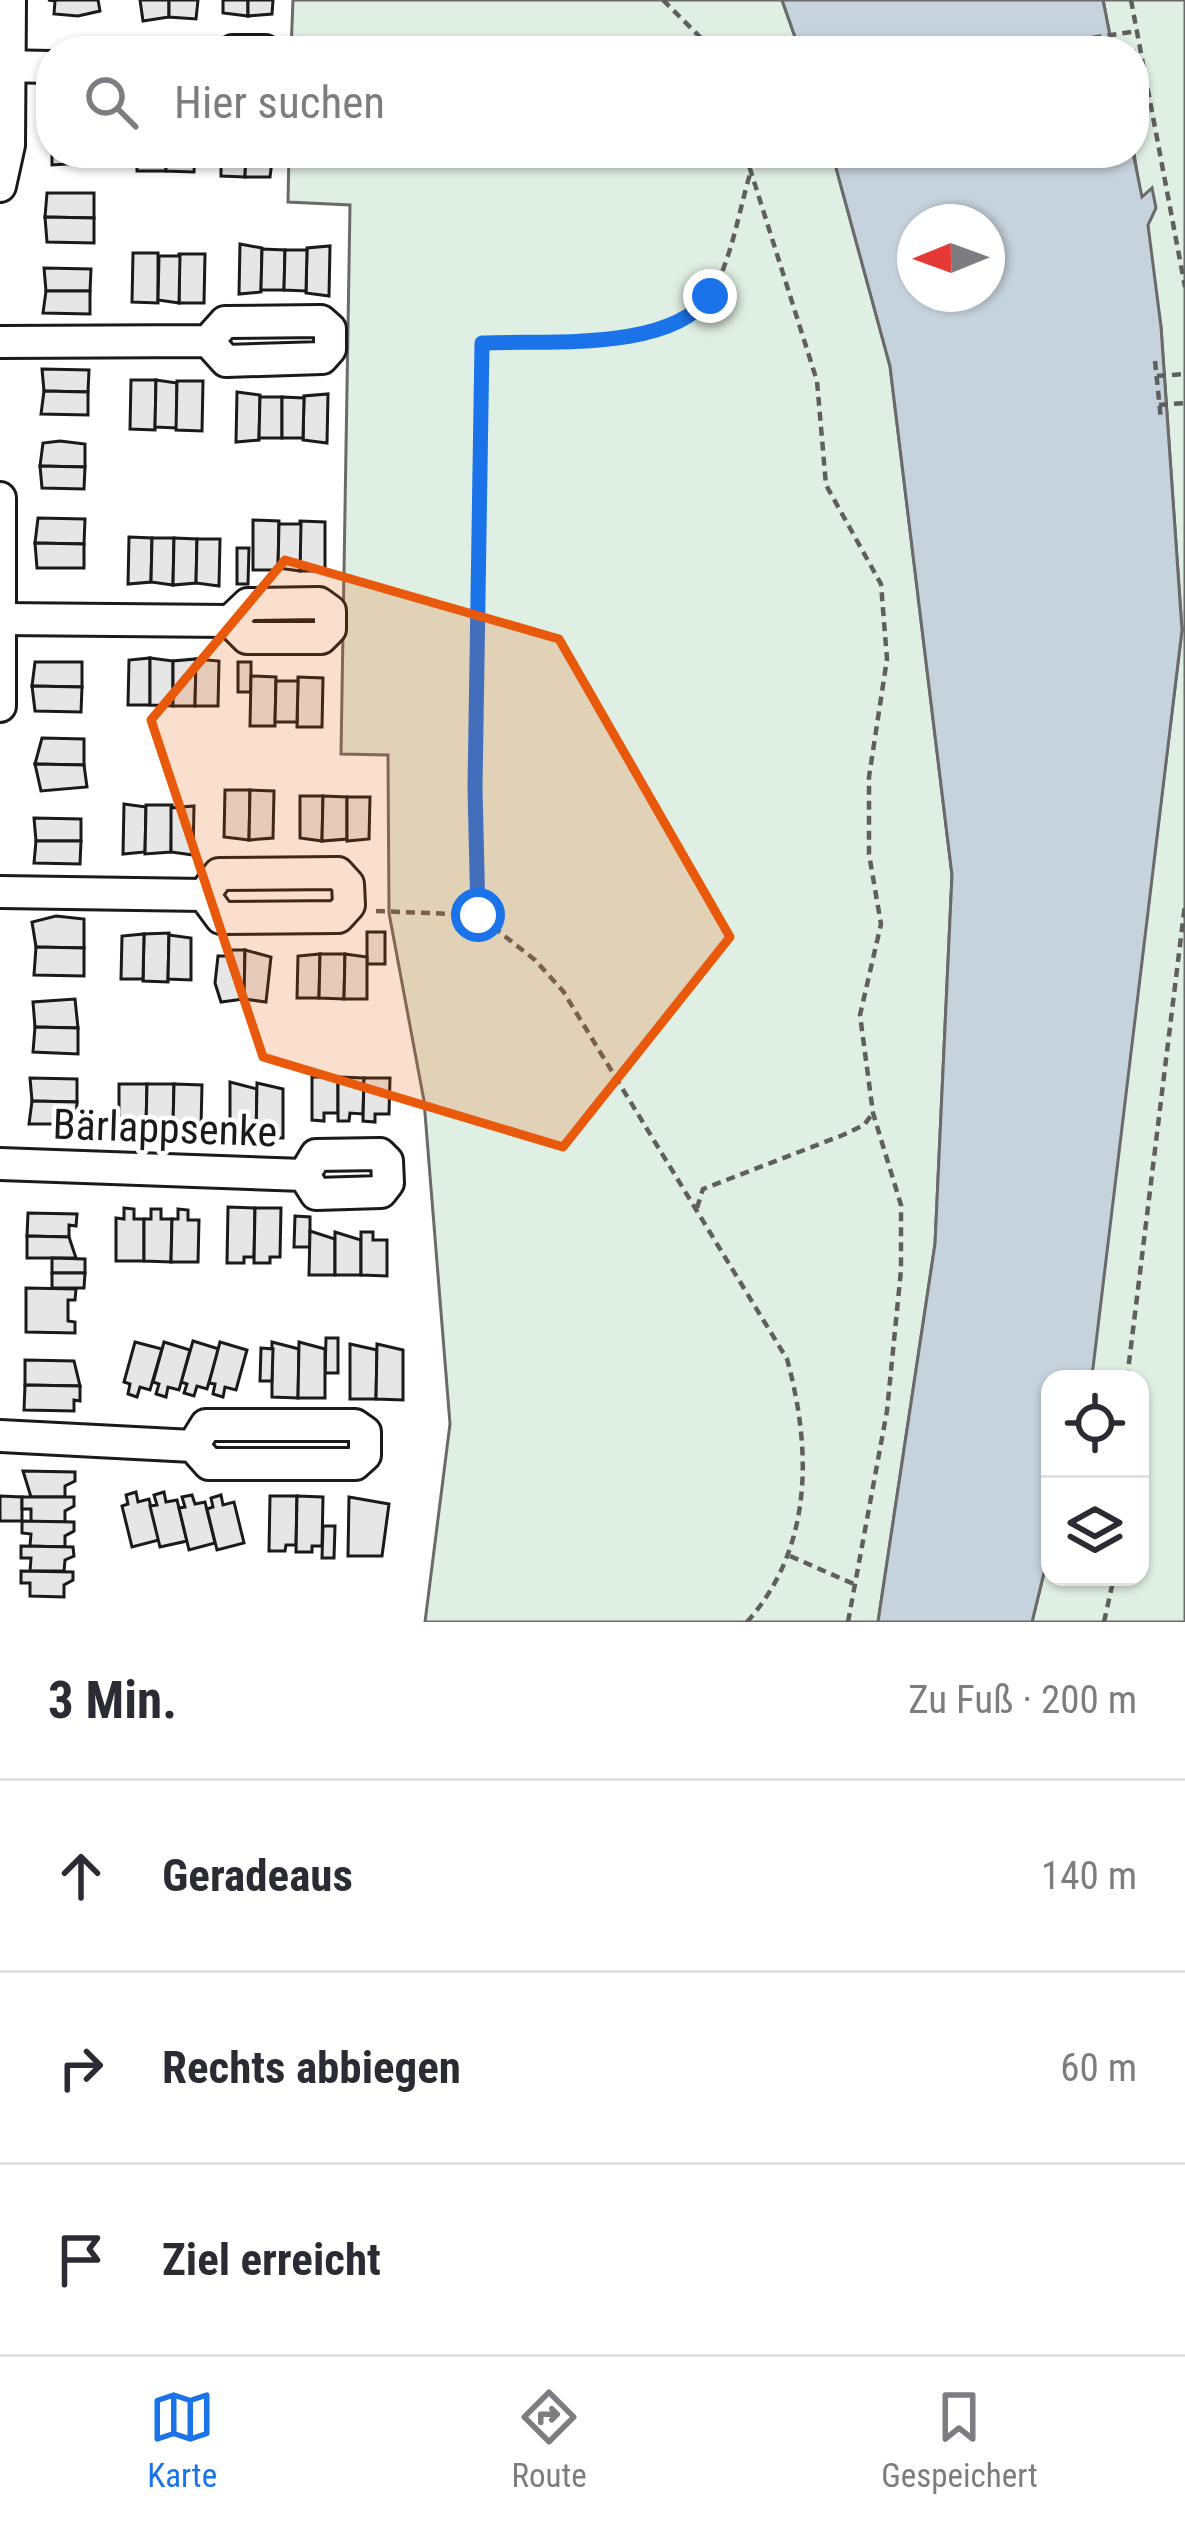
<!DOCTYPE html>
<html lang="de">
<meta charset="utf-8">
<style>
body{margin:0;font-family:"Roboto Condensed",sans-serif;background:#f7f7f7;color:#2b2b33}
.controls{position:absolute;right:36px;bottom:36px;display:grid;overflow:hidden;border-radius:24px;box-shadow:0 3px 9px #0004}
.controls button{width:108px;height:108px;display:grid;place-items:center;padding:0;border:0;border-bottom:3px solid #e1e1e2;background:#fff;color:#2b2b33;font:60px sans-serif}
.compass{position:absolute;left:897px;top:204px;width:108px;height:108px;border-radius:50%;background:#fff;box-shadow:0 3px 9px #0004;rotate:269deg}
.stop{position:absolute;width:36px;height:36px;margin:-27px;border:9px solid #1a73e8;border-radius:50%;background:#fff}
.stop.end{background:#1a73e8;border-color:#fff;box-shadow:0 3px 12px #0008}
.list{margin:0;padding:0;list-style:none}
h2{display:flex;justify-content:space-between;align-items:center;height:156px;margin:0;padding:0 48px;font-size:51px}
h2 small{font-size:39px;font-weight:400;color:#7c7c81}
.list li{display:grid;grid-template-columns:78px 1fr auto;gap:36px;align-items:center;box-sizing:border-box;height:192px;padding:0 48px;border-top:3px solid #e1e1e2}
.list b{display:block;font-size:45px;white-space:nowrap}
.list em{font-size:39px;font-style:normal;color:#7c7c81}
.icon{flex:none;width:66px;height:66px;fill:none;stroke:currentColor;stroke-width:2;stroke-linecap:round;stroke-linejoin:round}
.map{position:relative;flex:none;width:1185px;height:1622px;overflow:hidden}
.search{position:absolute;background:#fff;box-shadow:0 3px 9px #0004;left:36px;right:36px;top:36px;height:132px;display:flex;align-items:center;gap:30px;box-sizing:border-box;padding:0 42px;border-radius:48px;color:#7c7c81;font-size:45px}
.sheet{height:732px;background:#fff}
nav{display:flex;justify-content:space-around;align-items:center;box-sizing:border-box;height:168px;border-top:3px solid #e1e1e2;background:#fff;font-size:33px;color:#7c7c81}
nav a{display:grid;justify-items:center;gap:6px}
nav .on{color:#1a73e8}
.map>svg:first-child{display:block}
</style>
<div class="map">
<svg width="1185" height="1622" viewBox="0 0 1185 1622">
<rect width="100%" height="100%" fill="#fff"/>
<g fill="#e0efe3" stroke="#6a6a6a" stroke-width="3">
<path d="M293,0H782L800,51H291Z"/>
<path d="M1103,0H1185V1622H1032L1050,1548V1577H1140V1379H1090L1182,630L1161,327L1134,153V51H1113Z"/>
<path d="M289,153H832L890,366L952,875L935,1244L878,1622H425L450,1424L424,1101L389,913L388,755L341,754L350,205L288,202Z"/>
</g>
<g fill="#c6d2dc" stroke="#6a6a6a" stroke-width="3" fill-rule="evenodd">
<path d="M782,0H1103L1113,51H800Z"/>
<path d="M832,153H1133L1142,197L1152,188L1156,208L1148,225L1161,327L1182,630L1093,1368L1090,1379H1050V1548L1032,1622H878L935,1244L952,875L890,366ZM915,222H987V294H915Z"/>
</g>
<g fill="#e6e6e6" stroke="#1a1a1a" stroke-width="3">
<path d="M48,0H98L100,11L78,16L54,14L55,1Z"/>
<path d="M140,0H169V17L143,21Z"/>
<path d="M169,0H198L196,19L169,17Z"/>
<path d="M223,0H248V16L223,13Z"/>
<path d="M248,0H273L272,14L248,16Z"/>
<path d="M52,153H95L97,162L52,165Z"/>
<rect x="137" y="153" width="29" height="18"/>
<path d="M166,153H195L194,172L166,171Z"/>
<path d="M221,153H246L245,177L221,176Z"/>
<path d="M246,153H273L270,177H245Z"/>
<path d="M47,193H94V218L45,217Z"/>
<path d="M45,217L94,218V243L47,242Z"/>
<path d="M240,244L262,248L261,292L239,294Z"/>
<path d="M330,246L329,296L306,293L307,248Z"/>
<path d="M262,249L285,250L284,290H261Z"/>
<path d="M285,250H307L306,291L284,290Z"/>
<path d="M133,253H158V303L132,302Z"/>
<path d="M179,254H205L204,303H179Z"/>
<path d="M159,256H180L179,303L158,300Z"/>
<path d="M44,268L91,269L90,291H46Z"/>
<path d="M46,291H90V314L43,313Z"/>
<path d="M42,369L89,370L88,392L44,391Z"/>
<path d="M131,380H156L155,430L130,429Z"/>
<path d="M156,380L177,383V428L155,427Z"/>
<path d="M177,381H203L202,431L176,430Z"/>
<path d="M44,391L88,392V415L41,414Z"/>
<path d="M237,392L260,395L259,440L236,442Z"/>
<path d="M328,394L327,443L303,440L304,396Z"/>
<path d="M260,397H282V438H259Z"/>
<path d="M282,397L304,398L303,438H282Z"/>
<path d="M60,441L85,444V467L40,466L43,443Z"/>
<path d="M40,466L85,467L84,489L42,488Z"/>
<path d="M38,518L85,519L84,544L35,543Z"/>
<path d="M253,520L279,521L278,570H253Z"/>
<path d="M300,521L325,522V571H300Z"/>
<path d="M279,524H301L300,571L278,568Z"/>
<path d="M129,537L152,538L151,582L128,584Z"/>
<path d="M152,538H174L173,585L151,582Z"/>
<path d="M174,538L197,539L196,583L173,585Z"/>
<path d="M197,539H220L219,586L196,583Z"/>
<path d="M35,543L84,544V568H37Z"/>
<path d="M237,548H249L248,584H237Z"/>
<path d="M150,658V705H128L129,660Z"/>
<path d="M150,658L173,661V706L150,705Z"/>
<path d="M196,659L195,706H173V661Z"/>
<path d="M196,659L219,661L218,706H195Z"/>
<path d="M35,662H82V687L32,686Z"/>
<rect x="238" y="662" width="13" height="30"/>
<path d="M251,676L276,677L275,726H250Z"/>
<path d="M298,677L323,678L322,727H297Z"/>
<path d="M276,681H298L297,722H275Z"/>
<path d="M32,686L82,687L81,712L35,711Z"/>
<path d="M42,738L84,739V765L35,764Z"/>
<path d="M35,764L84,765L87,787L41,791Z"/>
<path d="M225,790H250L249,840L224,837Z"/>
<path d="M250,790L274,791L273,838L249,840Z"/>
<path d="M300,796H323L322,841L300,838Z"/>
<path d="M323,796L347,797V839L322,841Z"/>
<path d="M347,797H370L369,839L347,841Z"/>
<path d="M124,804L146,807L145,852L123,854Z"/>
<path d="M146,805H172L171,852L145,854Z"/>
<path d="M194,806L193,855L171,852V808Z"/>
<path d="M34,818L81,819V841H36Z"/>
<path d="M36,841H81L80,864L34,863Z"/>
<path d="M56,916L84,919V948L36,947L32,922Z"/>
<rect x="367" y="932" width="18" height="32"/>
<path d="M169,933L168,982L143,981L144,934Z"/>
<path d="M144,934L143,979H121L122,936Z"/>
<path d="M169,935L191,938V980L168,979Z"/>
<path d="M36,947L84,948V976L34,975Z"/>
<path d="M231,950H245L244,999L221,1002L215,983L218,956H231Z"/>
<path d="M245,950L271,957L266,1002L244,999Z"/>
<path d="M320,954L319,998H297L298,956Z"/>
<path d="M320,954H345L344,999L319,998Z"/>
<path d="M345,954L367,957V999H344Z"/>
<path d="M75,999L78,1028L35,1027L33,1002Z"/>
<path d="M35,1027L78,1028V1054L33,1052Z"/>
<path d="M312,1077H338V1113H324V1121L312,1120Z"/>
<path d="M338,1077L364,1078L363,1114L350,1113L349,1121H338Z"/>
<path d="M30,1078L77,1079V1102L32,1101Z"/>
<path d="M364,1078H390L389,1114H375V1122L363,1121Z"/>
<path d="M230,1082L257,1089L256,1138L230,1137Z"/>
<path d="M257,1083L283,1089V1138H256Z"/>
<path d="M119,1084H147L146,1126H135V1136H125V1126L119,1125Z"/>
<path d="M147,1084H174L173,1126H162V1136H152V1126H146Z"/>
<path d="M174,1084L202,1085L201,1127H190V1137H180V1127L173,1126Z"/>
<path d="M32,1101L77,1102L76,1124H29Z"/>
<path d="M228,1207L255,1208L254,1257H244V1263H227Z"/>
<path d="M124,1208L134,1209V1219H144V1261H116V1218L124,1219Z"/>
<path d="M255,1208H281L280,1257H270V1263H254Z"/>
<path d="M151,1209H161V1219H172L171,1262L144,1261V1219H151Z"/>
<path d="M178,1209L188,1210V1220H199L198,1262H171L172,1219H178Z"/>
<path d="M28,1213L77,1214L76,1226L69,1225V1237L27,1236Z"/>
<path d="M295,1216L310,1217V1247H294Z"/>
<path d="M310,1231L335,1239V1275H309Z"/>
<path d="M335,1232L361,1240V1275H335Z"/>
<path d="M361,1232H373V1240H387V1276L361,1275Z"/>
<path d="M27,1236L69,1237L76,1258H27Z"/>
<path d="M52,1258L85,1259V1273H52Z"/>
<path d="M52,1273H85L84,1288H52Z"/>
<path d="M26,1288L76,1289L75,1300H68V1321L75,1322V1333L26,1332Z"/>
<path d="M326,1338H338V1373H325Z"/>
<path d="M193,1341L219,1349L207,1389L197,1386L194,1396L184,1393L187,1384L181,1382Z"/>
<path d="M135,1342L162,1349L150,1390L140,1387L137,1397L128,1394L130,1384L124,1382Z"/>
<path d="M164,1342L190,1350L179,1390L168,1387L166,1397L156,1394L159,1384L153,1382Z"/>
<path d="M220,1342L247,1350L236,1390L225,1387L223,1397L213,1394L215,1384L209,1383Z"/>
<path d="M272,1342L299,1349L298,1398L272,1397Z"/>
<path d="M299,1342L325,1349V1398H298Z"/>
<path d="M350,1344L377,1350L376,1399H350Z"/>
<path d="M377,1344L403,1350V1400L376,1399Z"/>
<path d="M261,1348L273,1349L272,1381H260Z"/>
<path d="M25,1360L74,1361L80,1386L25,1385Z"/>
<path d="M25,1385L80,1386V1401L74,1400V1411L24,1410Z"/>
<path d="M23,1471L75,1472V1481L65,1486V1497H31Z"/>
<path d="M136,1492L138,1502L149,1499L159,1540L132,1547L122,1506L128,1504L126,1495Z"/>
<path d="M164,1492L166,1502L177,1500L187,1541L160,1547L150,1506L157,1505L154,1495Z"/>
<path d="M192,1495L195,1504L205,1502L215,1543L189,1550L179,1508L185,1507L182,1497Z"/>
<path d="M221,1495L223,1505L234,1502L244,1543L217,1550L207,1509L213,1507L211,1498Z"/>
<path d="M0,1496L22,1497V1521H0Z"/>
<path d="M270,1496H297L296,1545H286L285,1551H269Z"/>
<path d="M297,1496L323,1497L322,1546H312V1552H296Z"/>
<path d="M22,1497H74V1506L65,1511V1522H31V1509H22Z"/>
<path d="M349,1497L389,1504L382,1556H348Z"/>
<path d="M22,1521L74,1522V1531L65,1536V1547L30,1546L31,1534L22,1533Z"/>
<path d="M323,1526H335L334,1558H322Z"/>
<path d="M21,1546L73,1547L74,1556L65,1560L64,1571H30L31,1558H21Z"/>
<path d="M21,1571L73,1572V1580L64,1585V1597L30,1596V1583H21Z"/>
</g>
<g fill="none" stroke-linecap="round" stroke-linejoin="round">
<g stroke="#1a1a1a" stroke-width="36">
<g id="minor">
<path d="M233,51H265"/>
<path d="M0,66L51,67"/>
<path d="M0,186L9,145L10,0"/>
<path d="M0,342L208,341L225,322L321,321L330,329V349L322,358L226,361L208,341"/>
<path d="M0,498V706"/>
<path d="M0,619L230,621L248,604L319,603L330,611V629L321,638H247L230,621"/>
<path d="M0,892L204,895L219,874L338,873L348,884L349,905L338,917L221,918L204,895"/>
<path d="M0,1164L304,1175L316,1155L380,1154L387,1161L388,1183L381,1192L316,1194L304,1175"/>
<path d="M0,1436L193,1446L206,1425H355L365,1432V1455L355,1464H209L193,1446"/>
</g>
</g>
<g stroke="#5f5f5f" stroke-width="4.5" stroke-dasharray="9 6" stroke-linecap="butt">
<path d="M663,0L714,51"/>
<path d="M1131,0L1185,287"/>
<path d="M1094,51L1091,38L1138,31"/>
<path d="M745,153L817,381L826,485L881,584L887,659L869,777V854L881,924L860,1015L873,1113L901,1205V1270L887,1411L848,1622"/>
<path d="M1155,361L1161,420"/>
<path d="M1157,376L1185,374"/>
<path d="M1159,405L1185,403"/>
<path d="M376,911L478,915"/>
<path d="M697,1208L703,1189L843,1135L864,1125L873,1113"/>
<path d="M1127,1379L1185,904"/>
<path d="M790,1556L856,1585"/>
<path d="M747,1622C813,1548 812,1450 787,1359L563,991L535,960L478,915L475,788L482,343C531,341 665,347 698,312C729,279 737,217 750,174"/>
<path d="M1104,1622L1114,1577"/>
</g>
<use href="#minor" stroke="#fff" stroke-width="30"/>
</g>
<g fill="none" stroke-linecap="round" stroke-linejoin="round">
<path stroke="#1a73e8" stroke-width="15" d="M478,915L475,788L482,343C548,340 669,352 710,296"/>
</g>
<path fill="#e8590c" fill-opacity="0.2" stroke="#e8590c" stroke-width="9" stroke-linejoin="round" d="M285,560L559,639L730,937L563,1147L263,1057L151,720Z"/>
<g text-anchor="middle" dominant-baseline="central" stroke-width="9" stroke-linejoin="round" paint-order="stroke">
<g font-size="42" fill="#1a1a1a" stroke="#fff">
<text transform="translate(165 1128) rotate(2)">Bärlappsenke</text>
</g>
</g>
</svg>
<div class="controls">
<button><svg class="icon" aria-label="locate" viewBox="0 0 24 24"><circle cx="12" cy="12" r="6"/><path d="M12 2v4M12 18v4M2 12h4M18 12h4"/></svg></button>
<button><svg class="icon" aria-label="layers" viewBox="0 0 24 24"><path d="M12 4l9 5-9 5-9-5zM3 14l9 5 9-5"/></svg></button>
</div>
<svg class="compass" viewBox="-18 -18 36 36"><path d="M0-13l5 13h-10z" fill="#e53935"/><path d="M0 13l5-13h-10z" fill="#7c7c81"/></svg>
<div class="stop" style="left:478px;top:915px"></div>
<div class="stop end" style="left:710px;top:296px"></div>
<div class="search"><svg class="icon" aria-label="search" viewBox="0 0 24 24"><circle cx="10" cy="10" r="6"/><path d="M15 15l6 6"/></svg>Hier suchen</div>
</div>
<section class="sheet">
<h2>3 Min.<small>Zu Fuß · 200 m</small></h2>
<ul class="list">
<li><svg class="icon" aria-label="ahead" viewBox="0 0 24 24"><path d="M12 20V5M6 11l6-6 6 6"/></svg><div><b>Geradeaus</b></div><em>140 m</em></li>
<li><svg class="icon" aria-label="right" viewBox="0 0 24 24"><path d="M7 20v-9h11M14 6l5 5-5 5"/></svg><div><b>Rechts abbiegen</b></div><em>60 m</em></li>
<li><svg class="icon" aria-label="arrive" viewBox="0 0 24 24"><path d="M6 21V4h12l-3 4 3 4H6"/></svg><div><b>Ziel erreicht</b></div></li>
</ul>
</section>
<nav>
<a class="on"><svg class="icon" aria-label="map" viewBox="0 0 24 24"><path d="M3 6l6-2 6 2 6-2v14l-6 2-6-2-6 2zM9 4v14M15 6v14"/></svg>Karte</a>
<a><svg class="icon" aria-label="directions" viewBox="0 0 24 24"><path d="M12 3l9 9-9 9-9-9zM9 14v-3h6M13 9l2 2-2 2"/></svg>Route</a>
<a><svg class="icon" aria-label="saved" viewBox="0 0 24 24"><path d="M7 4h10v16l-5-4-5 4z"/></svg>Gespeichert</a>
</nav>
